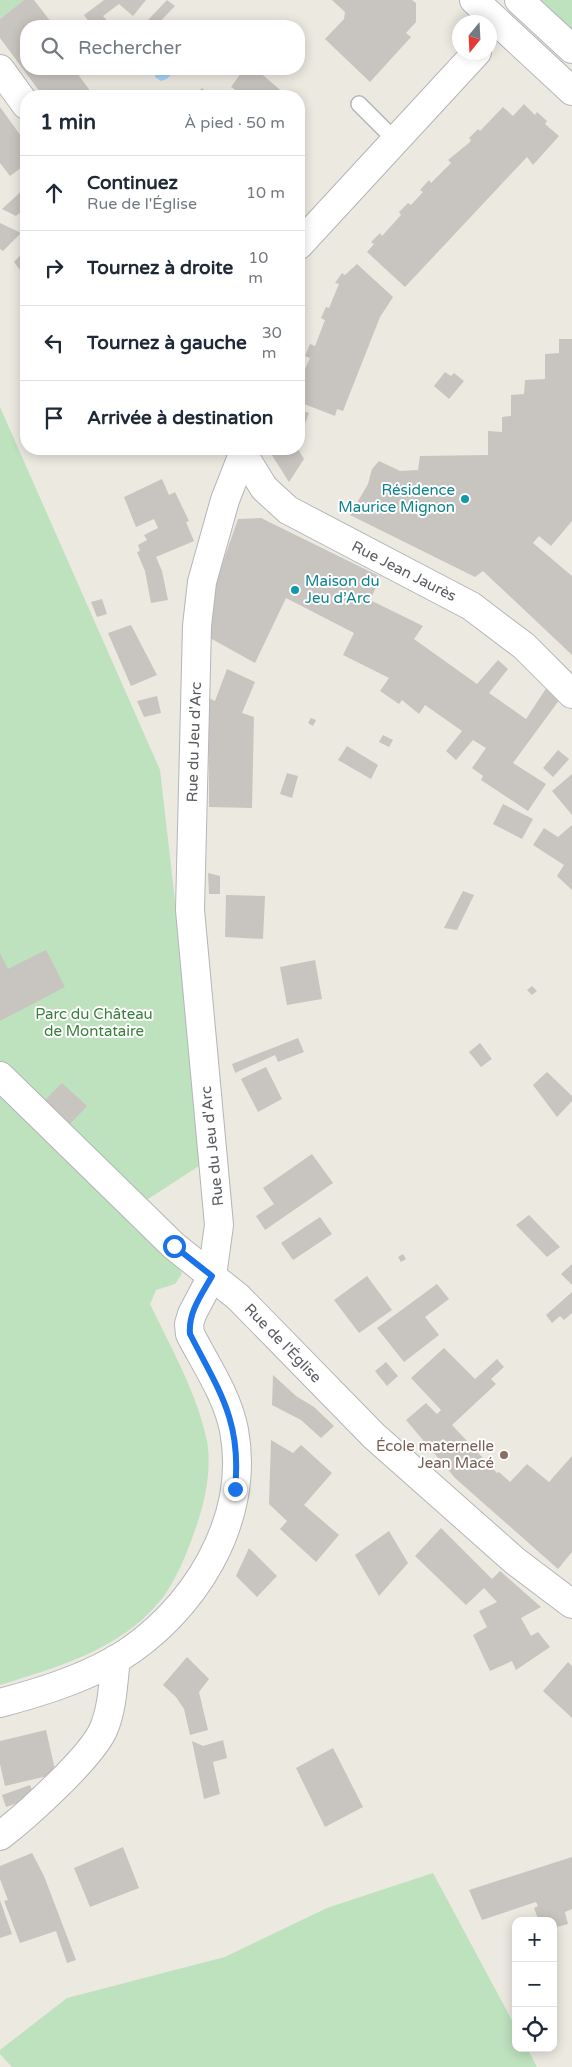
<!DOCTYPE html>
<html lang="fr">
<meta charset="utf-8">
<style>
body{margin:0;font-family:"Varela Round",sans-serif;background:#f6f6f7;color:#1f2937}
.controls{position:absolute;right:15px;bottom:15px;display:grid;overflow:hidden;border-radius:10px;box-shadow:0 2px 12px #0003}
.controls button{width:45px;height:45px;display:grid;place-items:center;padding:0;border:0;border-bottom:1px solid #e0e1e3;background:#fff;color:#1f2937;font:25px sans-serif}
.compass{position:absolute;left:452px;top:15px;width:45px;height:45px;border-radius:50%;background:#fff;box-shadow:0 2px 12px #0003;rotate:198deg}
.stop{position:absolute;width:15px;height:15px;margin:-11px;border:4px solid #1a73e8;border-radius:50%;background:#fff}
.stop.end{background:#1a73e8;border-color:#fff;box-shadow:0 1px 5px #0008}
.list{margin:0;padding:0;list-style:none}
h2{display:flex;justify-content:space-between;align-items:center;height:65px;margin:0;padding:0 20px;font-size:21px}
h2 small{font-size:16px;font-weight:400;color:#747a83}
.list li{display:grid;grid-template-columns:32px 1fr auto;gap:15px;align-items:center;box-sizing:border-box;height:75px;padding:0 20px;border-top:1px solid #e0e1e3}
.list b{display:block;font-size:19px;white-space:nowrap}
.list p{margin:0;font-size:16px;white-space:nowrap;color:#747a83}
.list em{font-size:16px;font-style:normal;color:#747a83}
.icon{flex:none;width:28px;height:28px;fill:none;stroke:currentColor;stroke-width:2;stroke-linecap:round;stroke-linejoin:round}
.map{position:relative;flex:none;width:572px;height:2067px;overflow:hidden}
.search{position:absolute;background:#fff;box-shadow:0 2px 12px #0003;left:20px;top:20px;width:285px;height:55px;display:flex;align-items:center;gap:12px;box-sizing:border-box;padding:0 18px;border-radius:20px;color:#747a83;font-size:19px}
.panel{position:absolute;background:#fff;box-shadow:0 2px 12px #0003;left:20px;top:90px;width:285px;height:365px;border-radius:20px}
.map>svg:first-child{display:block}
</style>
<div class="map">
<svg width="572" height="2067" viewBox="0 0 572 2067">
<rect width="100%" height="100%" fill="#ebe9e0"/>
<g fill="#bee1be">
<path d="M0,0H24L0,19Z"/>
<path d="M538,0H572V31Z"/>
<path d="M0,407L160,770L205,1162L142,1203L182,1274L175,1284L156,1290L150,1304C171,1348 197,1393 207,1441C212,1471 205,1502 195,1530C186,1555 176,1581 160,1601C120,1650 57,1667 0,1685Z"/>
<path d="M433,1873L516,2028V2048H527L537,2067H12L0,2054V2050L67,1998L225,1957L327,1908Z"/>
</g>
<path fill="#a3d4f8" d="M156,69H182L178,74L174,71L167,79L161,81L155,77Z"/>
<g fill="#c8c5c0">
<path d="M24,0H34L54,26H26V69H74L94,96H43L0,38V19Z"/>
<path d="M104,0H146L133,16L119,4L103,16L112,26H92L84,15Z"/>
<path d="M167,0L175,6L156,26H153L147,21Z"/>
<path d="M332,0H412L416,3V22L406,33L411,37L370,82L325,39L344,19L345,12Z"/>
<path d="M244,69H256L287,96H245L231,87Z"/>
<path d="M202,88L211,96H194Z"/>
<path d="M524,104L535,115L537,112L547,121L545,124L559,136L533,165L527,157L405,287L367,252L374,244L371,242L380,233L382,236L401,215L399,212L408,203L411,205L423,192L420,190L429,180L431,183L451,163L448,160L470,142L471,140L469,138L478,129L480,131L503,107L513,116Z"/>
<path d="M0,107L26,143V164L10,176L0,163Z"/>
<path d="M26,187V208L16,216L2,209Z"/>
<path d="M0,223L21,233L3,251L0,249Z"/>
<path d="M26,249V278L14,262Z"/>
<path d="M357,264L393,297L380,317L343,411L337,409L335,416L299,402V375L303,374L306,367L310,358L305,356L310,344L315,346L325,320L321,318L326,307L329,308L339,284L335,283L342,273L345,275Z"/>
<path d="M559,339H572V521L551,546L539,536L533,543L572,576V655L483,571L475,577L350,515L368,484L372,469L379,461L400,471L418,470L420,456L488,455V431L502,432V417L511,416V395L524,394L525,380L545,379V354L559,353Z"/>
<path d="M445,372L451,376L454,373L464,381L449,399L434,386Z"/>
<path d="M299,409L309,413L303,429L299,427Z"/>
<path d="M268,449H298L304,459L289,482Z"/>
<path d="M162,479L169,495L175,492L189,521L186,522L194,541L156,557L162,571L168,600L151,603L145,571L137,552L140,551L138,545L147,540L144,535L158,528L154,519L136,527L124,497Z"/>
<path d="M261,518L381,577L370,600L423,626L414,639L477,684L498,660L508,669L489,693L526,719L547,687L560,699L513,763L546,784L528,811L481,780L483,776L472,768L486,748L473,740L456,760L446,751L462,731L425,705L419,714L402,700L399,704L380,691L389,678L343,655L354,633L286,598L255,663L210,638L216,582L238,519Z"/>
<path d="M102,599L107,614L97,617L91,602Z"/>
<path d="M131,625L157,675L131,686L108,633Z"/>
<path d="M227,669L255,682L242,713L254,717L252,808L209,807V698L215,701Z"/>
<path d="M157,696L161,713L144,717L137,701Z"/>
<path d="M311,718L316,720L313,726L308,723Z"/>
<path d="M383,735L393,740L389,747L379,742Z"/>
<path d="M347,746L378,765L371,779L338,760Z"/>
<path d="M558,750L569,759L553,777L543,768Z"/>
<path d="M287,773L298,776L292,798L280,794Z"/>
<path d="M572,774V815L552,791Z"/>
<path d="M503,804L533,819L522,839L493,824Z"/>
<path d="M572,825V890L557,876L564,865L533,845L544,828L558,837Z"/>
<path d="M208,873L220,876V894H209Z"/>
<path d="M463,891L474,895L457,930L444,928Z"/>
<path d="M226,895L265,896L263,939L225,937Z"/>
<path d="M46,950L65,987L0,1021V953L8,969Z"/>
<path d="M315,960L322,999L287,1005L280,967Z"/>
<path d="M532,986L537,991L532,995L527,990Z"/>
<path d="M298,1038L304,1052L278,1062L275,1055L235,1073L232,1064Z"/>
<path d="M480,1043L492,1059L481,1067L469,1052Z"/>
<path d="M266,1067L282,1099L258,1112L241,1079Z"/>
<path d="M547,1072L572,1096V1101L557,1117L533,1085Z"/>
<path d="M62,1083L87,1106L70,1124L45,1100Z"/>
<path d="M312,1154L333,1183L265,1230L256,1216L274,1204L263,1188Z"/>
<path d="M529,1215L560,1247L547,1257L516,1225Z"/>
<path d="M320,1217L332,1234L293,1260L281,1243Z"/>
<path d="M403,1254L406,1259L401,1262L398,1257Z"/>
<path d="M572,1264V1285L561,1274Z"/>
<path d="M367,1276L392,1310L359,1333L334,1300Z"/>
<path d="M437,1284L449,1299L425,1317L439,1335L404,1362L377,1328Z"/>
<path d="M572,1292V1313L564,1320L560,1316L552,1323L546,1315Z"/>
<path d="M444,1348L475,1379L497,1359L504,1367L491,1379L496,1384L452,1425L497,1473L499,1472L510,1482L527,1464L549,1482L572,1456V1552L558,1569L455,1478L406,1420L426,1403L437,1414L441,1410L411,1378Z"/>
<path d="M386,1362L398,1376L387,1386L375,1371Z"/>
<path d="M273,1375L296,1396L314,1407L334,1426L321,1438L301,1420L272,1405Z"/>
<path d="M271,1440L293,1453L301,1445L332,1473L304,1505L339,1535L316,1562L280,1529L287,1521L269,1504Z"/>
<path d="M441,1528L492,1579L500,1571L541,1607L521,1618L531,1636L538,1632L550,1647L516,1670L512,1661L490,1671L473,1635L487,1627L479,1611L497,1602L484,1588L466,1605L415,1556Z"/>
<path d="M389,1531L408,1563L379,1596L355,1555Z"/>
<path d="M249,1548L277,1576L257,1597L236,1576Z"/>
<path d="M187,1657L209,1679L199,1692L208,1730L190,1735L184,1709L176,1697L163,1685Z"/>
<path d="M568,1662L572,1666V1718L543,1691Z"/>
<path d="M46,1730L56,1774L5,1786L0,1764V1741Z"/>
<path d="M223,1740L227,1758L213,1762L220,1794L204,1799L192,1741L203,1746Z"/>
<path d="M333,1748L363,1807L325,1827L296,1768Z"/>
<path d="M30,1785L35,1797L6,1807L2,1795Z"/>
<path d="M123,1847L139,1888L90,1907L74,1868Z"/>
<path d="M32,1853L44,1876L76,1960L67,1963L56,1931L20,1943L4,1901L8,1900L0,1879V1866Z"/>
<path d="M572,1857V1909L565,1912L568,1924L553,1928V1921H539L534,1908L538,1906L536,1902L482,1920L469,1890Z"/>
<path d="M0,1900L12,1934L0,1938Z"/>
</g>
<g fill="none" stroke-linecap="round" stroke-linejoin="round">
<g stroke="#b3b6ba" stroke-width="18">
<path id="lane" d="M359,104L395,140"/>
</g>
<g stroke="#b3b6ba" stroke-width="30">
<g id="street">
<path d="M0,69L26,105"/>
<path d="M299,245L477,52"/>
<path d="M240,449L264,488L288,510L471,606L524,646L572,694"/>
<path d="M0,1076L174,1246L238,1297L374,1436L515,1561L572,1604"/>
<path d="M0,1703C41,1692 80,1680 117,1659C193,1613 251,1521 234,1430C227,1395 206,1365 190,1334L189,1324L192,1314L212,1276L219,1225L190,910L197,626L202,582L225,500L243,454"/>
<path d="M0,1836C26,1816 93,1756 104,1728C113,1706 113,1681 116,1659"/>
</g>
</g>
<g stroke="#b4b7bc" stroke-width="30">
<g id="secondary">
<path d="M474,0L572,91"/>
<path d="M519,0L572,49"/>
</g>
</g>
<use href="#lane" stroke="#fff" stroke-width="15"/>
<use href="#street" stroke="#fff" stroke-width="28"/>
<use href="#secondary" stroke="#fff" stroke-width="28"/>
</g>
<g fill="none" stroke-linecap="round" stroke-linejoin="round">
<path stroke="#1a73e8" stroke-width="6" d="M174,1246L212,1276C202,1294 188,1312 190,1334C219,1391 242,1421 235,1489"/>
</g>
<g fill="#0f9aa8" stroke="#fff" stroke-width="2">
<circle cx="465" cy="499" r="5"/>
<circle cx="295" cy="590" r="5"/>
</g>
<circle fill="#8d6e63" stroke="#fff" stroke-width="2" cx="504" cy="1455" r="5"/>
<g text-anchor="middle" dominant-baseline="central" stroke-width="4" stroke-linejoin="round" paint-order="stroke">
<g font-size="15" fill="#0d838f" stroke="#fff" text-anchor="end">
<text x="455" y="490">Résidence<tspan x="455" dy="17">Maurice Mignon</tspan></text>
<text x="305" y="581" text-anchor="start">Maison du<tspan x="305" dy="17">Jeu d’Arc</tspan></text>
</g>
<g font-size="15" fill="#595c60" stroke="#fff">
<text transform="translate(404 571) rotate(27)">Rue Jean Jaurès</text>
<text transform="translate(194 742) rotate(-88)">Rue du Jeu d'Arc</text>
<text transform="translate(212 1146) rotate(-96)">Rue du Jeu d'Arc</text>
<text transform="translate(283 1343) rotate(46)">Rue de l'Église</text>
</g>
<g font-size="15" fill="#3a7f3c" stroke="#fff">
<text x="94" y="1014">Parc du Château<tspan x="94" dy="17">de Montataire</tspan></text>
</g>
<g font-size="15" fill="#785e54" stroke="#fff" text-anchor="end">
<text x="494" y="1446">École maternelle<tspan x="494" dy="17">Jean Macé</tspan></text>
</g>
</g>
</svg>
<div class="controls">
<button>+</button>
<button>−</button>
<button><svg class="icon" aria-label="locate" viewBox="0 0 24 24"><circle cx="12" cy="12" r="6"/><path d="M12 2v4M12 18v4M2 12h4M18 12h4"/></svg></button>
</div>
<svg class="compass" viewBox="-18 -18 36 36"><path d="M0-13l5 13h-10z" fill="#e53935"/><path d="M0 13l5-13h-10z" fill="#747a83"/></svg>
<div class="stop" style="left:174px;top:1246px"></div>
<div class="stop end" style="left:235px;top:1489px"></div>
<div class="search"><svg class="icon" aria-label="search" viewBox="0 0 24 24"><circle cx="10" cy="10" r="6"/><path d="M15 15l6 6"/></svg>Rechercher</div>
<section class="panel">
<h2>1 min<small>À pied · 50 m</small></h2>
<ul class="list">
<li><svg class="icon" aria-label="ahead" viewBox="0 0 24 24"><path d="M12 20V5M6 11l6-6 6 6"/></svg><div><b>Continuez</b><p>Rue de l'Église</p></div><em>10 m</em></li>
<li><svg class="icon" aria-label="right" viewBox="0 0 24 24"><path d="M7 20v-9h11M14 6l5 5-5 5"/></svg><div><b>Tournez à droite</b></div><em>10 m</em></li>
<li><svg class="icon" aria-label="left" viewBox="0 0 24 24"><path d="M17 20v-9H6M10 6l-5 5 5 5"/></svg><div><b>Tournez à gauche</b></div><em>30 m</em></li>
<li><svg class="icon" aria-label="arrive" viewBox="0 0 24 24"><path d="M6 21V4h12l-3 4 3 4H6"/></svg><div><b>Arrivée à destination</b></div></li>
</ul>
</section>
</div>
